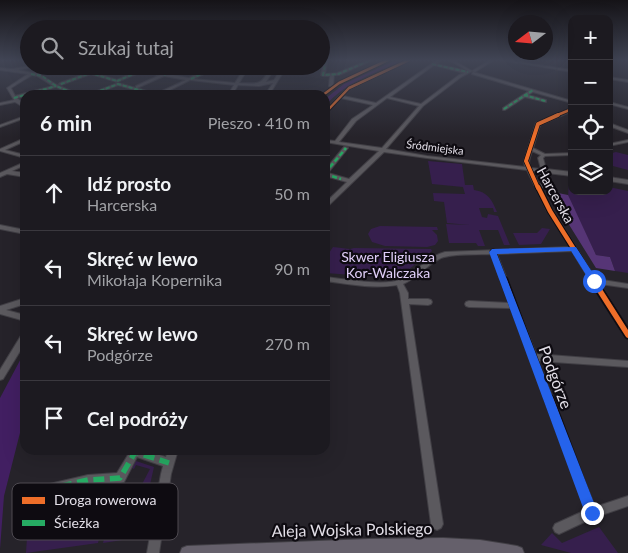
<!DOCTYPE html>
<html lang="pl">
<meta charset="utf-8">
<style>
body{margin:0;font-family:Lato,sans-serif;background:#29272d;color:#f1f3f6}
.controls{position:absolute;right:15px;top:15px;display:grid;overflow:hidden;border-radius:10px;box-shadow:0 5px 20px #0002}
.controls button{width:45px;height:45px;display:grid;place-items:center;padding:0;border:0;border-bottom:1px solid #3a383e;background:#1c1a20;color:#f1f3f6;font:25px sans-serif}
.compass{position:absolute;left:508px;top:15px;width:45px;height:45px;border-radius:50%;background:#1c1a20;box-shadow:0 5px 20px #0002;rotate:254deg}
.stop{position:absolute;width:15px;height:15px;margin:-11px;border:4px solid #2563eb;border-radius:50%;background:#fff}
.stop.end{background:#2563eb;border-color:#fff;box-shadow:0 1px 5px #0008}
.list{margin:0;padding:0;list-style:none}
h2{display:flex;justify-content:space-between;align-items:center;height:65px;margin:0;padding:0 20px;font-size:21px}
h2 small{font-size:16px;font-weight:400;color:#a0a1a5}
.list li{display:grid;grid-template-columns:32px 1fr auto;gap:15px;align-items:center;box-sizing:border-box;height:75px;padding:0 20px;border-top:1px solid #3a383e}
.list b{display:block;font-size:19px;white-space:nowrap}
.list p{margin:0;font-size:16px;white-space:nowrap;color:#a0a1a5}
.list em{font-size:16px;font-style:normal;color:#a0a1a5}
.icon{flex:none;width:28px;height:28px;fill:none;stroke:currentColor;stroke-width:2;stroke-linecap:round;stroke-linejoin:round}
.map{position:relative;flex:none;width:628px;height:553px;overflow:hidden}
.search{position:absolute;background:#1c1a20;box-shadow:0 5px 20px #0002;left:20px;top:20px;width:310px;height:55px;display:flex;align-items:center;gap:12px;box-sizing:border-box;padding:0 18px;border-radius:28px;color:#a0a1a5;font-size:19px}
.panel{position:absolute;background:#1c1a20;box-shadow:0 5px 20px #0002;left:20px;top:90px;width:310px;height:365px;border-radius:15px}
.map>svg:first-child{display:block}
</style>
<div class="map">
<svg width="628" height="553" viewBox="0 0 628 553">
<rect width="100%" height="100%" fill="#26232a"/>
<g fill="#361f4d">
<path d="M616,152L628,155V170L609,165V154Z"/>
<path d="M428,161L462,164L465,185H473L474,190C488,192 492,200 497,212H494L493,208H479L482,217L487,218L488,214L498,216L510,245H504L498,230H479L485,246H478L476,243H449L446,224L470,225L447,223L444,202L434,201L433,193L465,194L463,187L432,184Z"/>
<path d="M569,181H572V191H609V187L628,191V273L615,271L610,257L596,255L568,197Z"/>
<path d="M380,226L437,227L438,230H432L437,235L438,241L435,245L427,247L385,246L372,242L368,234L371,229Z"/>
<path d="M542,228L550,229L541,244L519,245L513,233H537Z"/>
<path d="M333,247L350,249L354,248L431,249L432,251L403,274L392,278L326,273L325,259Z"/>
<path d="M136,461L154,467L146,502L140,514L113,506L115,502L130,507L150,469L136,465L134,469L132,468Z"/>
<path d="M71,492L70,494L67,495L62,511L107,508L98,543L26,553L27,537L50,534L61,496L63,493Z"/>
<path d="M111,511L140,519L137,529L129,539L103,543Z"/>
<path d="M599,527L618,553H571L541,545L552,533L562,543Z"/>
</g>
<path fill="#563576" d="M553,192L568,195L596,255L610,257L615,271L596,268L568,223Z"/>
<g fill="#421f62">
<path d="M396,60H404C376,73 345,82 325,106V99L344,84Z"/>
<path d="M25,351V413L4,496L0,549V398Z"/>
</g>
<g fill="none" stroke-linecap="round" stroke-linejoin="round">
<g stroke="#413f45" stroke-width="2">
<g id="minor">
<path d="M324,60H328L325,74L337,73L369,60H373L339,75H334L333,86L331,87L329,86L330,76H323L321,75Z"/>
<path d="M407,60H411L350,89L343,96L376,103L437,60H441L436,64L468,71L449,60H453L472,71L461,77L423,106L386,149L427,156L525,167L524,161L536,123L572,108V111L540,125L533,148L545,154L572,153V155L545,156L543,158L546,169L572,172V176L547,173V184L541,189L553,211L596,279L628,284V288L600,284L628,329V338L625,337L572,251L497,254L536,354L628,361V367L538,361L595,507L628,496V506L593,518L559,534L555,532L553,528L555,524L586,510L511,308L469,307L466,306L465,304L466,302L469,301L509,303L491,254C477,255 450,253 439,259C426,266 417,278 403,284L408,293V299H428L431,300L432,302L431,304L428,305L409,304L443,524L441,528L437,530L433,528L431,524L400,293L397,285C373,289 349,284 325,281V277C346,279 384,287 402,279C418,271 427,257 445,252L570,247L547,211L527,170L427,158L384,152L327,207L325,208V203L347,182L325,176V170L344,147L348,148L328,173L349,179L379,151L325,142V140L335,141L352,119L373,105L341,98L325,114V111L348,87ZM434,65L464,73L459,75L421,104L390,97ZM387,98L419,106L382,148L339,142L356,121ZM532,151L541,155L538,158L541,169L530,168C528,161 530,157 532,151ZM532,171L541,172V183L539,185Z"/>
<path d="M490,60H494L475,72L472,71Z"/>
<path d="M501,60H507L572,70V72Z"/>
<path d="M29,66H38L18,70L39,74L57,85L80,95H75L56,87L29,95H25V96L17,98L25,105V108L15,102L0,105V103L14,100L7,88L28,74L0,70V68L12,69ZM32,75L37,76L53,86L15,96L11,88Z"/>
<path d="M47,66L78,68L86,70L97,66H103L89,71L117,80L137,71L112,66C129,66 145,73 161,73C169,74 175,66 184,66L167,74L189,78L214,66H219L194,79L235,83L240,75L239,71L231,66C238,66 241,69 244,75L239,83C262,84 260,85 272,66H276L266,82L274,80L283,66H287L269,95H265L273,83L259,86L238,85L232,95H228L234,85L190,80L162,94L148,95L149,94L118,85L92,95H87L118,83L154,93L160,92L186,80L164,76L137,88H136V86L160,75L141,72L117,82L91,74L61,85L59,84L60,83L87,73L78,70Z"/>
<path d="M473,72L572,101V103L533,92L528,95L546,100V102L525,97L505,110H503V108L529,91L472,74Z"/>
<path d="M609,77L628,80V82L609,79Z"/>
<path d="M609,102L628,107V109L609,104Z"/>
<path d="M25,116V118L0,127V125Z"/>
<path d="M609,123L628,130V133L609,126Z"/>
<path d="M25,138V141L5,150L25,155V158L0,151V149Z"/>
<path d="M628,140V142L609,146V144Z"/>
<path d="M25,162V165L12,171L25,173V177L7,174L0,177V173Z"/>
<path d="M609,177L628,180V184L609,181Z"/>
<path d="M0,225L25,230V234L0,229Z"/>
<path d="M25,298V304L6,310L25,315V321L0,314V306Z"/>
<path d="M25,333V343L3,379L0,380V370L22,334Z"/>
<path d="M131,450H143L166,457L168,450H178L171,474L159,553H147L161,474L163,466L137,457L124,482L120,483L88,485L58,492L42,534L38,536L34,534L32,530L46,495L41,494L40,490L41,486L88,475L117,473Z"/>
</g>
</g>
<g stroke="#413f45" stroke-width="2">
<path id="major" d="M443,538L480,540L517,546L522,548L524,553H180L182,548L187,546L369,539Z"/>
</g>
<use href="#minor" fill="#5b595e" fill-rule="evenodd"/>
<use href="#major" fill="#65606b" fill-rule="evenodd"/>
<g stroke="#26ab63" stroke-width="2" stroke-dasharray="4 2" stroke-linecap="butt">
<path d="M326,60L323,75L338,74L371,60"/>
<path d="M432,64L468,72"/>
<path d="M31,74L42,76L56,86L78,95"/>
<path d="M164,75L182,66"/>
<path d="M191,79L217,66"/>
<path d="M117,81L141,71"/>
<path d="M61,84L90,73L117,81"/>
<path d="M89,95L118,84L153,94"/>
<path d="M524,95L545,101"/>
<path d="M14,98L56,86"/>
<path d="M504,109L533,90"/>
</g>
<g stroke="#26ab63" stroke-width="2.5" stroke-dasharray="5 2.5" stroke-linecap="butt">
<path d="M325,173L346,148"/>
<path d="M325,174L341,179"/>
</g>
<g stroke="#26ab63" stroke-width="5.5" stroke-dasharray="11 5.5" stroke-linecap="butt">
<path d="M45,490L88,480L120,478L135,452L169,463"/>
<path d="M38,530L54,488"/>
</g>
<g stroke="#0e0b11" stroke-width="4.5">
<g id="cycleway-far4">
<path d="M323,95L339,83L388,60"/>
<path d="M325,113L349,88L409,60"/>
<path d="M555,116L572,109"/>
</g>
</g>
<g stroke="#0e0b11" stroke-width="5.5">
<path id="cycleway-far3" d="M538,188L526,161L538,124L558,115"/>
</g>
<g stroke="#0e0b11" stroke-width="7">
<g id="cycleway-far2">
<path d="M538,187L550,211L594,281"/>
<path d="M493,252L504,281"/>
</g>
</g>
<g stroke="#0e0b11" stroke-width="9">
<g id="cycleway-far1">
<path d="M504,280L549,400"/>
<path d="M593,280L628,335"/>
</g>
</g>
<g stroke="#0e0b11" stroke-width="11">
<path id="cycleway" d="M549,399L592,513"/>
</g>
<use href="#cycleway-far4" stroke="#ee6e29" stroke-width="2.5"/>
<use href="#cycleway-far3" stroke="#ee6e29" stroke-width="4"/>
<use href="#cycleway-far2" stroke="#ee6e29" stroke-width="4.5"/>
<use href="#cycleway-far1" stroke="#ee6e29" stroke-width="5.5"/>
<use href="#cycleway" stroke="#ee6e29" stroke-width="8"/>
</g>
<linearGradient id="sky" x2="0" y2="1"><stop stop-color="#151317"/><stop offset="0.44" stop-color="#414555"/><stop offset="1" stop-color="#414555" stop-opacity="0"/></linearGradient>
<rect width="628" height="137" fill="url(#sky)"/>
<path fill="#2563eb" d="M576,247L598,281L597,283H591L571,251L497,254L598,513L596,518L592,520L587,518L585,513L489,252L492,249Z"/>
<g text-anchor="middle" dominant-baseline="central" stroke-width="4.5" stroke-linejoin="round" paint-order="stroke">
<g font-size="11" fill="#e2dee7" stroke="#0e0b11">
<text transform="translate(435 147) rotate(7)">Śródmiejska</text>
</g>
<g font-size="14" fill="#e2dee7" stroke="#0e0b11">
<text transform="translate(556 195) rotate(61)">Harcerska</text>
</g>
<g font-size="14" fill="#e0cef8" stroke="#0e0b11">
<text x="388" y="256">Skwer Eligiusza<tspan x="388" dy="16">Kor-Walczaka</tspan></text>
</g>
<g font-size="16" fill="#e2dee7" stroke="#0e0b11">
<text transform="translate(556 377) rotate(69)">Podgórze</text>
<text transform="translate(352 529) rotate(-1)">Aleja Wojska Polskiego</text>
</g>
</g>
<rect x="12" y="483" width="166" height="57" rx="8" fill="#0e0b11" stroke="#4e4a51" stroke-width="1"/>
<rect x="22" y="497" width="23" height="7" fill="#ee6e29"/>
<rect x="22" y="520" width="23" height="6" fill="#26ab63"/>
<g font-size="14" fill="#e2dee7">
<text x="54" y="505">Droga rowerowa</text>
<text x="54" y="528">Ścieżka</text>
</g>
</svg>
<div class="controls">
<button>+</button>
<button>−</button>
<button><svg class="icon" aria-label="locate" viewBox="0 0 24 24"><circle cx="12" cy="12" r="6"/><path d="M12 2v4M12 18v4M2 12h4M18 12h4"/></svg></button>
<button><svg class="icon" aria-label="layers" viewBox="0 0 24 24"><path d="M12 4l9 5-9 5-9-5zM3 14l9 5 9-5"/></svg></button>
</div>
<svg class="compass" viewBox="-18 -18 36 36"><path d="M0-13l5 13h-10z" fill="#e53935"/><path d="M0 13l5-13h-10z" fill="#a0a1a5"/></svg>
<div class="stop" style="left:594px;top:281px"></div>
<div class="stop end" style="left:592px;top:513px"></div>
<div class="search"><svg class="icon" aria-label="search" viewBox="0 0 24 24"><circle cx="10" cy="10" r="6"/><path d="M15 15l6 6"/></svg>Szukaj tutaj</div>
<section class="panel">
<h2>6 min<small>Pieszo · 410 m</small></h2>
<ul class="list">
<li><svg class="icon" aria-label="ahead" viewBox="0 0 24 24"><path d="M12 20V5M6 11l6-6 6 6"/></svg><div><b>Idź prosto</b><p>Harcerska</p></div><em>50 m</em></li>
<li><svg class="icon" aria-label="left" viewBox="0 0 24 24"><path d="M17 20v-9H6M10 6l-5 5 5 5"/></svg><div><b>Skręć w lewo</b><p>Mikołaja Kopernika</p></div><em>90 m</em></li>
<li><svg class="icon" aria-label="left" viewBox="0 0 24 24"><path d="M17 20v-9H6M10 6l-5 5 5 5"/></svg><div><b>Skręć w lewo</b><p>Podgórze</p></div><em>270 m</em></li>
<li><svg class="icon" aria-label="arrive" viewBox="0 0 24 24"><path d="M6 21V4h12l-3 4 3 4H6"/></svg><div><b>Cel podróży</b></div></li>
</ul>
</section>
</div>
